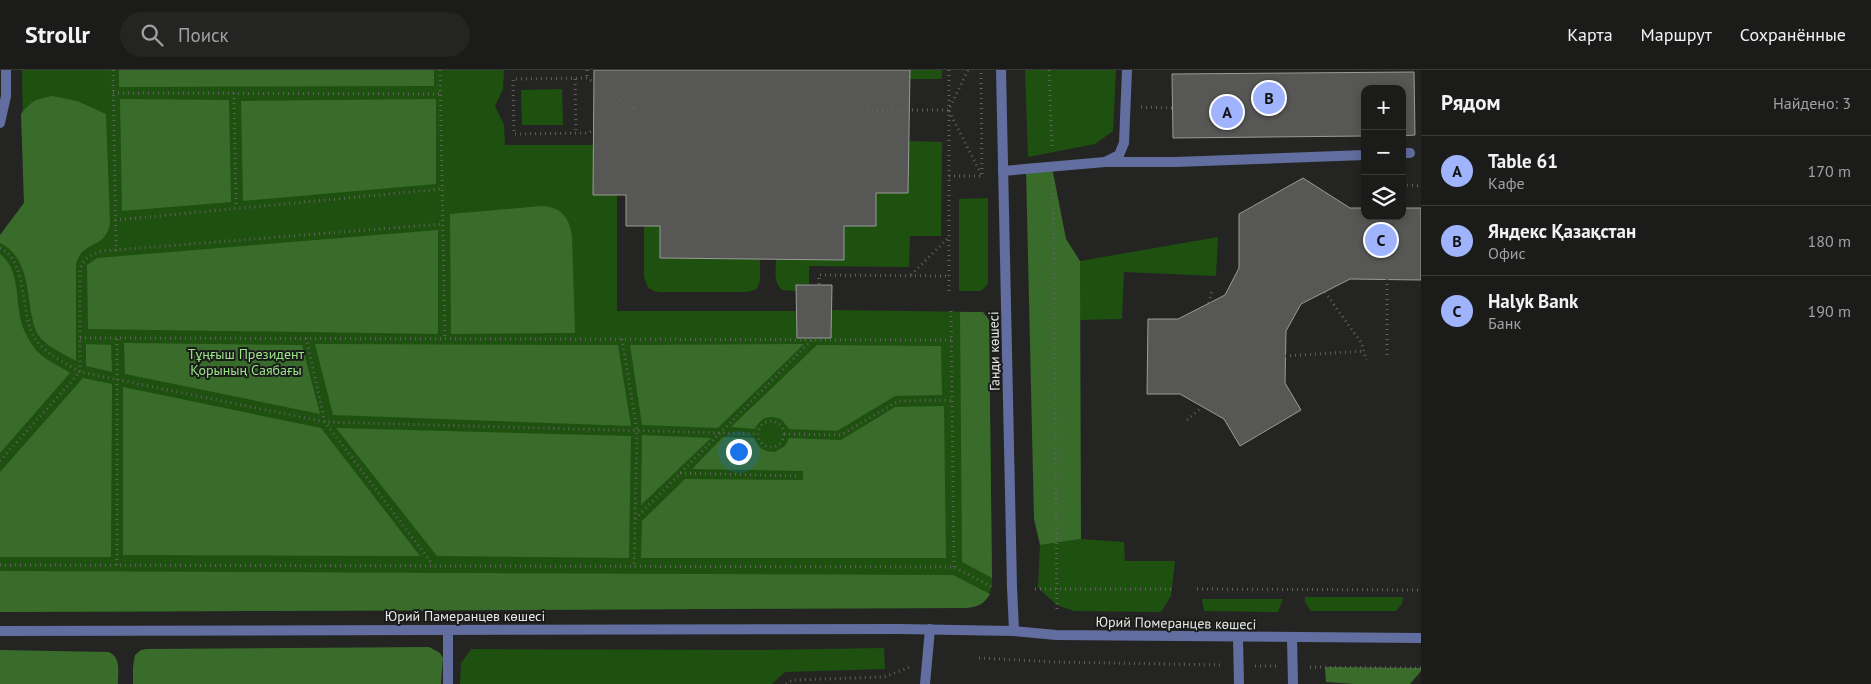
<!DOCTYPE html>
<html lang="ru">
<meta charset="utf-8">
<style>
body{margin:0;font-family:"PT Sans",sans-serif;background:#242523;color:#f1f3f6}
.controls{position:absolute;right:15px;top:15px;display:grid;overflow:hidden;border-radius:10px;box-shadow:0 2px 12px #0003}
.controls button{width:45px;height:45px;display:grid;place-items:center;padding:0;border:0;border-bottom:1px solid #393a39;background:#1b1c1a;color:#f1f3f6;font:25px sans-serif}
.you{position:absolute;left:738px;top:381px;width:18px;height:18px;margin:-12px;border:4px solid #fff;border-radius:50%;background:#1a73e8;box-shadow:0 0 0 8px #1a73e833}
.badge{display:grid;place-items:center;width:32px;height:32px;border-radius:50%;background:#a0b3fd;color:#111;font-size:16px;font-weight:700}
.pin{position:absolute;translate:-50% -50%;border:2px solid #fff;box-shadow:0 1px 5px #0006}
.list{margin:0;padding:0;list-style:none}
h2{display:flex;justify-content:space-between;align-items:center;height:65px;margin:0;padding:0 20px;font-size:21px}
h2 small{font-size:16px;font-weight:400;color:#a0a1a2}
.list li{display:grid;grid-template-columns:32px 1fr auto;gap:15px;align-items:center;box-sizing:border-box;height:70px;padding:0 20px;border-top:1px solid #393a39}
.list b{display:block;font-size:19px;white-space:nowrap}
.list p{margin:0;font-size:16px;white-space:nowrap;color:#a0a1a2}
.list em{font-size:16px;font-style:normal;color:#a0a1a2}
.icon{flex:none;width:28px;height:28px;fill:none;stroke:currentColor;stroke-width:2;stroke-linecap:round;stroke-linejoin:round}
.map{position:relative;flex:none;width:1421px;height:614px;overflow:hidden}
header{display:flex;align-items:center;gap:30px;box-sizing:border-box;height:70px;padding:0 25px;background:#1b1c1a;border-bottom:1px solid #393a39}
header strong{font-size:24px}
nav{display:flex;gap:28px;margin-inline-start:auto;font-size:18px}
.search{width:350px;height:45px;background:#242523;display:flex;align-items:center;gap:12px;box-sizing:border-box;padding:0 18px;border-radius:28px;color:#a0a1a2;font-size:19px}
main{display:flex}
aside{flex:1;background:#1b1c1a}
.map>svg:first-child{display:block}
</style>
<header>
<strong>Strollr</strong>
<div class="search"><svg class="icon" aria-label="search" viewBox="0 0 24 24"><circle cx="10" cy="10" r="6"/><path d="M15 15l6 6"/></svg>Поиск</div>
<nav><a>Карта</a><a>Маршрут</a><a>Сохранённые</a></nav>
</header>
<main>
<div class="map">
<svg width="1421" height="614" viewBox="0 0 1421 614">
<rect width="100%" height="100%" fill="#242523"/>
<g fill="#1e500f">
<path d="M22,0H504L503,19L495,36L504,55L505,75H593V125H617V241H797V268H831L832,240L983,242L989,250L992,508C992,526 985,536 966,538L0,542V165L24,133Z"/>
<path d="M910,0H942V9H909Z"/>
<path d="M1025,0H1116L1113,61L1095,74L1028,87Z"/>
<path d="M562,19L563,55H522L521,20Z"/>
<path d="M908,71L942,72L941,166H910L909,197L809,196V214L797,215V221L782,220C773,212 776,200 776,189L843,190L844,156H876V123H908Z"/>
<path d="M988,128V214L981,221H959V129Z"/>
<path d="M644,156H660V188L760,189V210L757,219L747,222H660L654,221L648,218L644,207Z"/>
<path d="M1218,167L1216,206L1124,202L1122,249L1079,250L1080,191Z"/>
<path d="M1081,469L1124,472L1125,491H1175L1171,526L1161,542L1074,541L1057,535L1038,518L1040,475Z"/>
<path d="M1305,527H1403L1402,534L1396,541H1311L1305,532Z"/>
<path d="M1202,529H1283L1278,542L1204,541Z"/>
<path d="M884,578L885,599L785,602L772,614H460L461,593L471,579L759,580Z"/>
</g>
<g fill="#396c2b">
<path d="M119,0H434V16L119,17Z"/>
<path d="M52,26L77,31L106,44L110,154C104,181 83,169 76,194V291C64,284 47,277 38,265C34,259 33,250 31,243C27,217 26,185 0,173V165L24,133L21,44C31,31 36,29 52,26Z"/>
<path d="M120,29L229,30L231,132L122,141Z"/>
<path d="M436,29V114L243,131L241,31Z"/>
<path d="M1052,97L1066,169L1080,191L1081,469L1040,475L1034,449L1026,99Z"/>
<path d="M541,136C562,137 569,147 572,167L575,263L451,264L450,144Z"/>
<path d="M438,160V264L88,259L87,195L97,188Z"/>
<path d="M0,184C21,200 15,232 22,255C25,264 30,272 35,279C43,289 60,296 70,303L0,383Z"/>
<path d="M960,242H983L989,250L992,508L962,492Z"/>
<path d="M124,273L302,275L320,344L125,304Z"/>
<path d="M86,274L111,275L112,302L86,296Z"/>
<path d="M315,274L618,275L631,356L333,345Z"/>
<path d="M804,274L718,358L642,355L630,275Z"/>
<path d="M817,275L941,276L942,325L895,326L837,361L789,359L782,350C771,344 760,347 755,359L731,357Z"/>
<path d="M83,308L112,314L111,487H0V402Z"/>
<path d="M123,317L321,358L420,486L123,485Z"/>
<path d="M944,336L946,488H641L642,451L685,409L803,410V401L692,399L723,367L754,368C758,378 764,382 775,382L785,376L789,368L841,370L895,337Z"/>
<path d="M336,358L631,366L629,488L437,486Z"/>
<path d="M642,365L711,368L641,435Z"/>
<path d="M0,501L953,505L990,524C984,534 978,537 966,538L0,542Z"/>
<path d="M429,577L440,583L443,588L441,614H133V597L135,585L141,580L147,579Z"/>
<path d="M0,580L109,582C121,588 118,601 118,614H0Z"/>
<path d="M1325,597L1421,598V601L1410,614H1355L1326,612Z"/>
</g>
<g fill="#575856" stroke="#999b98">
<path d="M594,0H910L908,123H876V156H844V190L660,188V156H626V125H593Z"/>
<path d="M1414,2L1415,65L1402,66V19H1365V66L1173,68L1172,4Z"/>
<path d="M1303,108L1350,138H1365V146H1402V138H1421V210L1350,209L1301,234L1286,261L1285,313L1301,340L1240,376L1224,349L1180,324H1147L1148,249H1178L1225,225L1239,198V144Z"/>
<path d="M796,215H832L831,268H797Z"/>
</g>
<g fill="none" stroke-linecap="round" stroke-linejoin="round">
<g stroke="#60615f" stroke-width="3" stroke-dasharray="1 4" stroke-linecap="butt">
<path d="M113,0L116,181"/>
<path d="M440,0L445,269"/>
<path d="M587,0V8"/>
<path d="M949,0V221"/>
<path d="M1049,0L1052,80"/>
<path d="M575,9L576,63"/>
<path d="M113,23L440,24"/>
<path d="M234,23L236,138"/>
<path d="M950,37L968,0"/>
<path d="M1141,37L1173,38"/>
<path d="M633,38L587,8L513,9L514,64L588,63L633,38H637"/>
<path d="M867,40H949"/>
<path d="M949,41L982,106L981,0"/>
<path d="M949,106H982"/>
<path d="M1053,113L1057,540"/>
<path d="M1402,115L1421,116"/>
<path d="M115,150L442,119"/>
<path d="M0,178C29,191 19,246 36,270C46,284 65,293 80,302L325,352L758,364"/>
<path d="M911,205L949,167"/>
<path d="M1387,209V286"/>
<path d="M819,214V205L949,206"/>
<path d="M1325,222L1362,274L1366,290"/>
<path d="M1209,233L1212,220"/>
<path d="M951,241L954,497"/>
<path d="M80,268L951,270"/>
<path d="M306,268L325,352L433,495"/>
<path d="M622,269L637,361L634,496"/>
<path d="M1285,286L1364,281"/>
<path d="M1187,350L1202,337"/>
<circle cx="771" cy="364" r="13"/>
<path d="M784,364L841,365L898,331L952,330"/>
<path d="M0,391L80,302V200C83,188 91,185 102,181L442,154"/>
<path d="M680,403L796,406"/>
<path d="M635,449L812,270"/>
<path d="M0,495L954,497L992,517"/>
<path d="M117,495V268"/>
<path d="M1035,519H1173"/>
<path d="M1197,519L1421,520"/>
<path d="M979,588L1056,592L1223,595"/>
<path d="M1255,596H1276"/>
<path d="M1310,597L1421,598"/>
<path d="M786,614L792,610L884,607L910,597"/>
</g>
<g stroke="#626e9f" stroke-width="10">
<path d="M1402,83H1410"/>
<path d="M1105,92H1175L1365,85"/>
<path d="M1003,101L1105,92L1119,85L1124,73L1127,0"/>
<path d="M1238,568L1239,614"/>
<path d="M1292,568L1293,614"/>
<path d="M448,614V560"/>
<path d="M925,614L930,559"/>
</g>
<g stroke="#626e9f" stroke-width="10">
<path d="M1001,0L1012,517L1014,561"/>
<path d="M0,53L6,26V0"/>
<path d="M0,561L900,559L1014,561L1056,565L1421,568"/>
</g>
</g>
<g text-anchor="middle" dominant-baseline="central" stroke-width="4" stroke-linejoin="round" paint-order="stroke">
<g font-size="14" fill="#e7e8e7" stroke="#1a1c1a">
<text transform="translate(994 281) rotate(-91)">Ганди көшесі</text>
<text x="465" y="546">Юрий Памеранцев көшесі</text>
<text transform="translate(1176 553) rotate(1)">Юрий Померанцев көшесі</text>
</g>
<g font-size="14" fill="#9de58b" stroke="#1a1c1a">
<text x="246" y="284">Тұңғыш Президент<tspan x="246" dy="16">Қорының Саябағы</tspan></text>
</g>
</g>
</svg>
<div class="controls">
<button>+</button>
<button>−</button>
<button><svg class="icon" aria-label="layers" viewBox="0 0 24 24"><path d="M12 4l9 5-9 5-9-5zM3 14l9 5 9-5"/></svg></button>
</div>
<div class="you"></div>
<div class="pin badge" style="left:1227px;top:42px">A</div>
<div class="pin badge" style="left:1269px;top:28px">B</div>
<div class="pin badge" style="left:1381px;top:170px">C</div>
</div>
<aside>
<h2>Рядом<small>Найдено: 3</small></h2>
<ul class="list">
<li><span class="badge">A</span><div><b>Table 61</b><p>Кафе</p></div><em>170 m</em></li>
<li><span class="badge">B</span><div><b>Яндекс Қазақстан</b><p>Офис</p></div><em>180 m</em></li>
<li><span class="badge">C</span><div><b>Halyk Bank</b><p>Банк</p></div><em>190 m</em></li>
</ul>
</aside>
</main>
